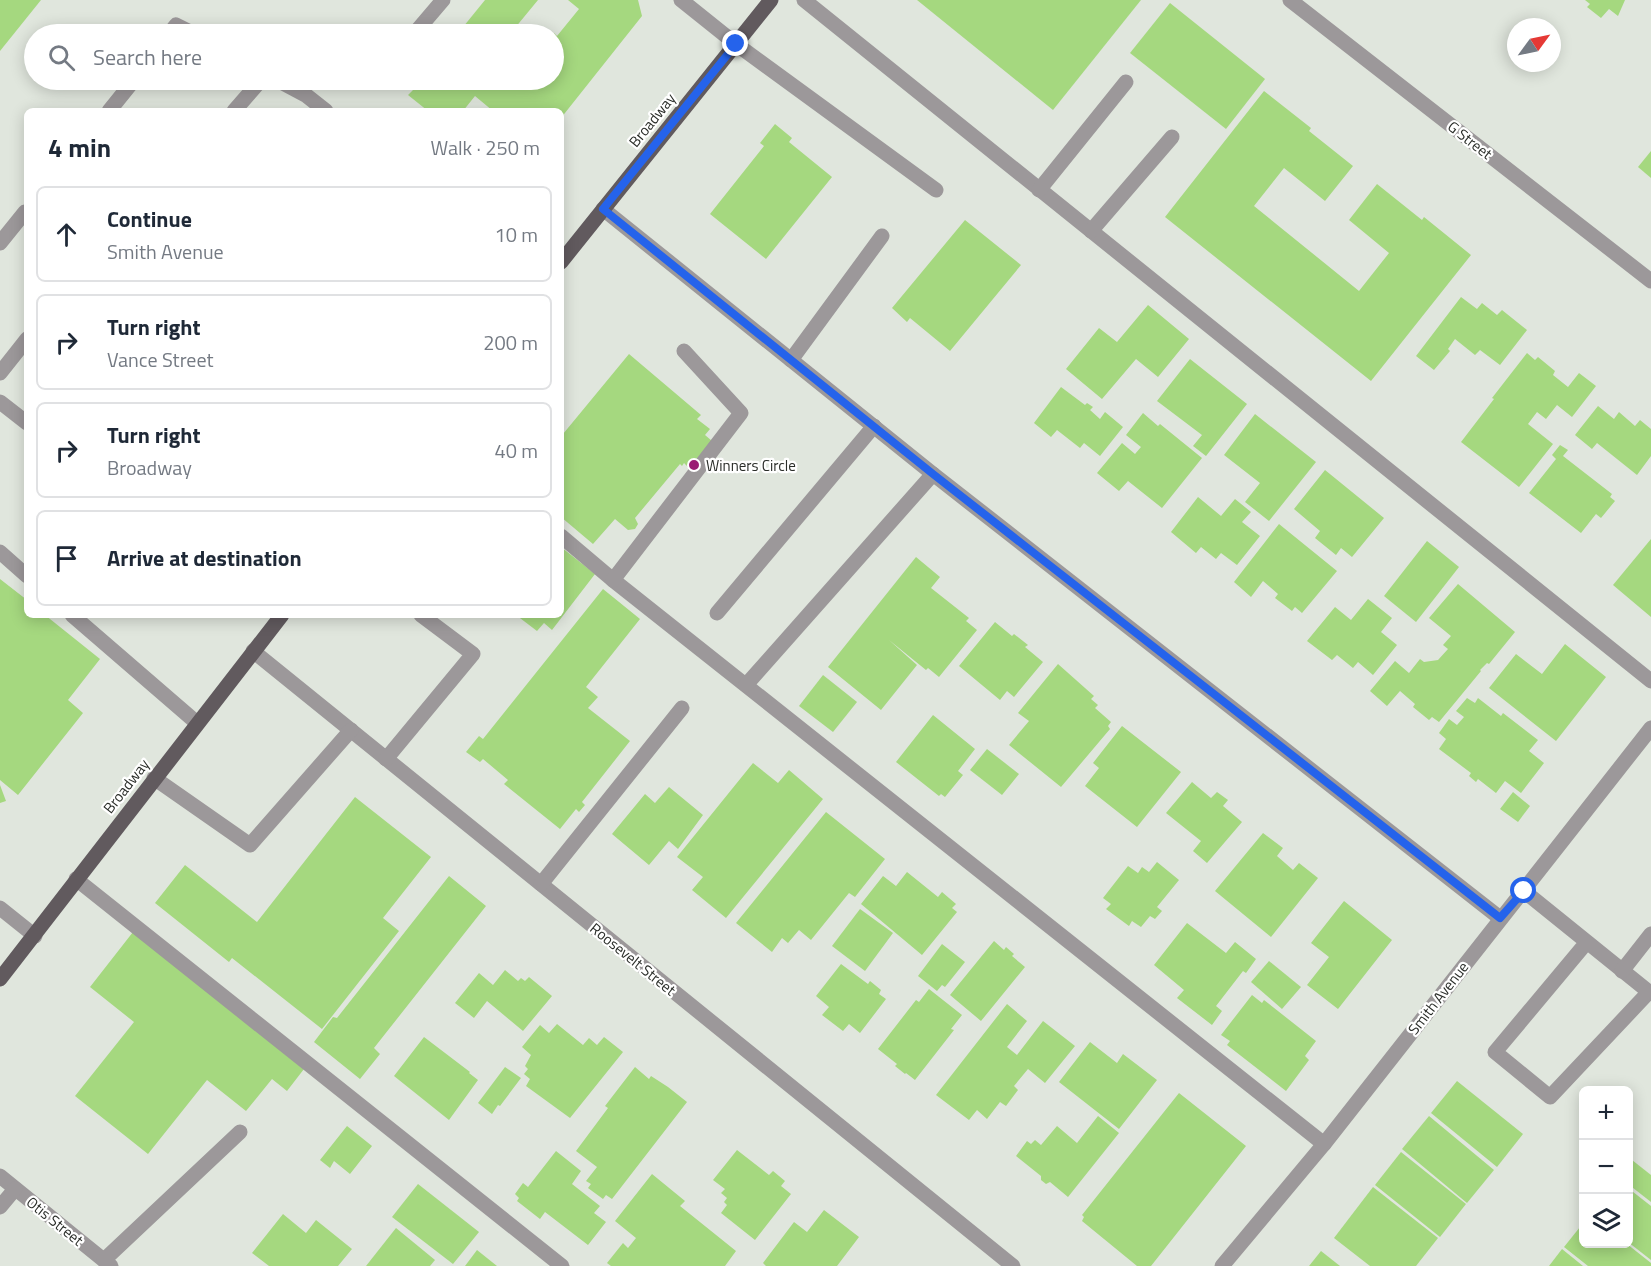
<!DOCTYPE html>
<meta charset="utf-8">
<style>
body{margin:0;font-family:"Titillium Web",sans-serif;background:#f6f6f7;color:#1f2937}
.controls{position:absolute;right:18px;bottom:18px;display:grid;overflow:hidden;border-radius:9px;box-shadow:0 3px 15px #0003}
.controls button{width:54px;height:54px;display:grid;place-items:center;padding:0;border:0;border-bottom:2px solid #e0e1e3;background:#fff;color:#1f2937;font:30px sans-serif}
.compass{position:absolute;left:1507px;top:18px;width:54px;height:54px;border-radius:50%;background:#fff;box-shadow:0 3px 15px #0003;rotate:57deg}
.stop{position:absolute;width:18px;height:18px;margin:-14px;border:4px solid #2563eb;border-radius:50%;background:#fff}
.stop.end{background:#2563eb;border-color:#fff;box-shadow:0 2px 6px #0008}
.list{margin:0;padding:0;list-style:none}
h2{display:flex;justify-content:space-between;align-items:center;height:78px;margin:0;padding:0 24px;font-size:26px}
h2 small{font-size:20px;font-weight:400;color:#747a83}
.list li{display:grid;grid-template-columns:39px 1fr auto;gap:18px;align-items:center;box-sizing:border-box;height:96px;margin:0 12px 12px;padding:0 12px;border:2px solid #e0e1e3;border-radius:9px}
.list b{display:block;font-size:22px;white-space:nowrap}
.list p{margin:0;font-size:20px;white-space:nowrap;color:#747a83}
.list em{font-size:20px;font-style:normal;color:#747a83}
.icon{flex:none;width:33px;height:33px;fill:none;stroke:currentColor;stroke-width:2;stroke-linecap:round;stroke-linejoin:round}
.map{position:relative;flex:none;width:1651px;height:1266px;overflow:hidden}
.search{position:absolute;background:#fff;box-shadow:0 3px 15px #0003;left:24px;top:24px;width:540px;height:66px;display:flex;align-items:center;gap:15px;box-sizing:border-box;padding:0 21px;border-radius:33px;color:#747a83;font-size:22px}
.panel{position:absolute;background:#fff;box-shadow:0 3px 15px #0003;left:24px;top:108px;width:540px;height:510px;border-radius:9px}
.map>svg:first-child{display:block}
</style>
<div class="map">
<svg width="1651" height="1266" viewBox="0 0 1651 1266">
<rect width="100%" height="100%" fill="#e0e6dd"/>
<g fill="#a5d87f">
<path d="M0,0H41L0,51Z"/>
<path d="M485,0H538L510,34H447L453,27L459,32Z"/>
<path d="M568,0H638L642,16L561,118V111H493L475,96L463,111H428L408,95L413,90L407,85L411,80H554V33L557,36L579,9Z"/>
<path d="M917,0H1141L1053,110Z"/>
<path d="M1585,0H1625L1618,16L1609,9L1601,18L1587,7L1590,4Z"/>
<path d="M1170,3L1265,79L1226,129L1130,53Z"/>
<path d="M1264,91L1311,128L1309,131L1353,166L1325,201L1284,168L1254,206L1359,291L1389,253L1349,220L1377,184L1422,220L1424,217L1471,255L1371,381L1165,217Z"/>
<path d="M775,124L792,138L789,142L832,177L766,259L710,214L764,146L760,143Z"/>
<path d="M1651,151V178L1638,167Z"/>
<path d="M965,220L1021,265L950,351L910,318L907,322L892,308Z"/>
<path d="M1461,297L1477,309L1482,303L1497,315L1502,310L1527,330L1500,365L1480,350L1475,355L1455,339L1448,349L1450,351L1434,370L1416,356Z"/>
<path d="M1148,305L1189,339L1158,377L1136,359L1102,399L1066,369L1099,328L1117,342Z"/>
<path d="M1527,353L1535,360L1538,357L1555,371L1553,375L1568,387L1579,373L1596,386L1572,417L1557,405L1546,419L1537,412L1528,424L1553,444L1519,487L1461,442L1494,399L1492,398Z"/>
<path d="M629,354L701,415L697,419L710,429L705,435L712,441L689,468L684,463L682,466L680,464L635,518L638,524L635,529L628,530L615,519L593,544L561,517V432L563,434Z"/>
<path d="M1190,359L1247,404L1206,456L1193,446L1202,435L1157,401Z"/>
<path d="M1061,387L1085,405L1087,403L1093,407L1090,410L1100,419L1105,412L1123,427L1100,456L1084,443L1080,448L1057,430L1051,437L1034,423Z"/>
<path d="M1598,406L1614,419L1619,412L1635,426L1640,420L1651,429V456L1637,475L1597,443L1592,449L1575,435Z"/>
<path d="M1143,413L1158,426L1160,424L1202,458L1162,508L1128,481L1119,491L1097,473L1122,443L1135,454L1141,447L1126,435Z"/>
<path d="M1255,414L1316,462L1269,521L1245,502L1260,483L1224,455Z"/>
<path d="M1560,445L1568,450L1563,456L1612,494L1610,497L1615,501L1601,518L1596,514L1581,533L1529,493L1556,459L1552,455Z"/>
<path d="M1325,470L1384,518L1352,557L1341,548L1336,555L1315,538L1320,531L1294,509Z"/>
<path d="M1198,497L1221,516L1235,499L1251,512L1242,522L1260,536L1237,565L1221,553L1216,559L1201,547L1196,553L1171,532Z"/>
<path d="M1279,524L1337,571L1302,613L1295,607L1292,611L1275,598L1278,594L1263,581L1251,597L1234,582Z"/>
<path d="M1651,539V617L1613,585Z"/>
<path d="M1427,541L1459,567L1416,622L1384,596Z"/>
<path d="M561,547L595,574L552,630L544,623L537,631L516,615H561Z"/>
<path d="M916,557L940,577L931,588L969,618L966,621L977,630L939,677L928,668L926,670L889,640L917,665L881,710L828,667Z"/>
<path d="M0,579L27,600V615H45L100,659L68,700L83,713L18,795L0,780Z"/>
<path d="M1458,584L1515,632L1489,664L1487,663L1480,670L1481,671L1439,722L1432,717L1429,720L1413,707L1415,704L1400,691L1387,706L1370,691L1395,661L1409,673L1420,659L1424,662L1438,660L1448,649L1443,645L1451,636L1429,618Z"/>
<path d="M603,589L640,619L586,687L598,697L588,708L630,741L582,802L585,805L579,812L576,809L560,829L504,784L508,780L483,759L480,762L466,752L479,736L483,739Z"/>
<path d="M1368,599L1392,618L1381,632L1397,645L1373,675L1358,662L1353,668L1337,655L1332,660L1307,641L1335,607L1351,620Z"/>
<path d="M995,622L1012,636L1014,634L1028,645L1025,647L1043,662L1014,697L1007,691L1000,700L959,666Z"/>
<path d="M1565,644L1606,677L1556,741L1489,688L1516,654L1542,674Z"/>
<path d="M1058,664L1094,696L1091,699L1098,705L1095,708L1111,722L1108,726L1110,729L1061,787L1009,745L1029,721L1018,713Z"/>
<path d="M823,675L857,702L833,732L799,706Z"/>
<path d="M1467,698L1475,703L1478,698L1501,716L1503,713L1538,740L1529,751L1544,763L1521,793L1505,781L1496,793L1478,779L1476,782L1469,776L1471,773L1439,749L1446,739L1439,733L1449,719L1457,725L1464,717L1456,711Z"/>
<path d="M933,715L975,749L958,771L963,775L945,797L941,794L939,796L896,762Z"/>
<path d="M1122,726L1181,772L1137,827L1085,786L1099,768L1093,763Z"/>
<path d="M987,749L1019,774L1002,795L970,770Z"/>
<path d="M753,763L778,783L789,770L823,799L726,918L692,890L703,877L677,857Z"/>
<path d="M1192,782L1211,798L1217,792L1228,800L1223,806L1242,822L1207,863L1193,851L1201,841L1166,813Z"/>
<path d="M0,785L6,801L0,803Z"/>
<path d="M669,787L703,815L678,849L669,841L649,865L612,834L645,794L655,803Z"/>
<path d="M1513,792L1530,806L1518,822L1500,809Z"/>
<path d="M355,797L431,857L383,918L399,931L322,1029L232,958L229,962L155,903L185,865L257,922Z"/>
<path d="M826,812L885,859L855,897L849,893L811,940L799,930L788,943L782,938L772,952L736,923Z"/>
<path d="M1263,833L1283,848L1277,856L1293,870L1299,863L1318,878L1271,937L1215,891Z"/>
<path d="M1157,862L1179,880L1157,907L1162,911L1155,919L1150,916L1141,927L1132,921L1129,926L1106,909L1111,904L1103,898L1128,866L1138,873L1142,867L1149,872Z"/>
<path d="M907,872L938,897L942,892L956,904L952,908L957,912L922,955L861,904L883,876L896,886Z"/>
<path d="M449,876L486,906L374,1048L380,1054L360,1079L314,1042L333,1017L337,1018Z"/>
<path d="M1344,901L1392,940L1338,1009L1307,985L1329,957L1311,943Z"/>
<path d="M860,909L893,933L865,971L832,946Z"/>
<path d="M1187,923L1226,953L1235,942L1256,959L1246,973L1243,971L1216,1006L1222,1011L1212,1025L1177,998L1184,990L1154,965Z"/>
<path d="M133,932L304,1069L287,1091L272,1079L246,1111L207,1080L148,1154L75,1096L134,1022L90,987Z"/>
<path d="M994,941L1004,950L1006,947L1014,954L1012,956L1025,967L981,1021L950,995Z"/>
<path d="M942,944L965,962L945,987L942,985L937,991L918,976Z"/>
<path d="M1269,961L1301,987L1282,1009L1251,982Z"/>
<path d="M841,964L868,984L870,981L881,990L879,994L886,999L860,1033L849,1024L843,1031L822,1015L829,1007L816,996Z"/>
<path d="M505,970L518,981L521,978L525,981L529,977L552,996L523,1031L487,1001L474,1018L455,1003L479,973L493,985Z"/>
<path d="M929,989L962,1015L951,1029L954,1030L915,1080L906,1073L905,1074L895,1066L897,1064L878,1049L916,1000L919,1002Z"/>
<path d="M1252,995L1262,1003L1264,1000L1316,1041L1305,1056L1309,1060L1286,1091L1227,1045L1230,1041L1221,1035Z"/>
<path d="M1007,1004L1027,1021L1007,1047L1017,1055L1043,1021L1075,1046L1045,1083L1028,1069L1014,1086L1018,1090L1006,1106L1000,1102L987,1119L977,1110L969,1120L936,1095Z"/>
<path d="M557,1024L583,1045L589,1038L597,1045L604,1037L623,1052L570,1118L526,1086L530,1079L524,1074L528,1069L525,1066L531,1055L522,1047L540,1025L549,1033Z"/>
<path d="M424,1037L470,1072L469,1073L478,1080L449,1120L394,1076Z"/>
<path d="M1090,1042L1117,1063L1123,1054L1157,1080L1119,1129L1059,1082Z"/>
<path d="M505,1067L521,1078L500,1106L498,1105L492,1114L478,1103Z"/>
<path d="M635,1067L649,1079L651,1076L668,1087L687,1102L612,1199L606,1195L603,1199L588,1188L591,1184L586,1181L597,1167L576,1151L608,1108L605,1106Z"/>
<path d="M1457,1081L1523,1134L1497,1167L1431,1113Z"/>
<path d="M1179,1093L1246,1146L1151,1266H1137L1082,1221L1084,1217L1082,1215Z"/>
<path d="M1098,1116L1119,1133L1068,1197L1050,1182L1046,1184L1041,1180V1176L1016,1156L1027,1141L1031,1144L1035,1140L1041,1145L1057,1126L1077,1143Z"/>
<path d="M1429,1116L1494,1170L1467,1203L1402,1149Z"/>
<path d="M347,1126L372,1146L350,1174L334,1161L330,1168L320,1160Z"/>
<path d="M737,1150L769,1175L773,1171L785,1181L781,1186L791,1194L755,1240L721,1213L727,1205L724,1202L727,1198L721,1193L725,1189L713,1180Z"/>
<path d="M556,1151L581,1171L572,1184L600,1206L594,1213L606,1222L588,1245L545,1212L540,1219L517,1201L519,1198L515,1194L523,1183L528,1187Z"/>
<path d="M1401,1152L1466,1204L1440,1237L1375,1185Z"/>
<path d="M1632,1160L1651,1175V1202L1628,1184V1165Z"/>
<path d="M652,1174L685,1201L680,1206L736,1251L725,1266H611L607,1263L623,1243L628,1248L636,1238L615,1221Z"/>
<path d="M418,1184L479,1232L453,1264L392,1217Z"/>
<path d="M1373,1187L1438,1238L1416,1266H1370L1334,1238Z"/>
<path d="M1628,1188L1651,1206V1260L1628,1242Z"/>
<path d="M824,1210L859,1237L837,1266H766L763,1263L794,1222L807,1232Z"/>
<path d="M283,1214L306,1233L316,1220L352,1249L338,1266H269L252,1253Z"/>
<path d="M1584,1222V1244H1627L1651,1263V1266H1588L1564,1247Z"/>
<path d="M396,1228L435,1260L430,1266H366Z"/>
<path d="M1562,1249L1583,1266H1549Z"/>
<path d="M477,1250L497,1266H465Z"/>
<path d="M1321,1251L1340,1266H1309Z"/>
</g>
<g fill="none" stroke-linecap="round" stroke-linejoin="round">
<g stroke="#9c989a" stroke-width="15">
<path d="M681,0L736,44L936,190"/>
<path d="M804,0L1651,681"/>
<path d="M1290,0L1651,281"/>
<path d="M169,34L176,25L194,34"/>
<path d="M414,34L443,0"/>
<path d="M277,80L307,96L326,111"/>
<path d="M109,111L134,80"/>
<path d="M234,111L261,80"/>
<path d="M1039,190L1126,82"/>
<path d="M603,209L933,474L1500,918"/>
<path d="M1091,231L1172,137"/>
<path d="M0,243L25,212L27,214"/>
<path d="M791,360L882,236"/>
<path d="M0,373L27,339"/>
<path d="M0,402L27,423"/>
<path d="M561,536L613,580L1324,1144"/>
<path d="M0,552L27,576"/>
<path d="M613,580L741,413L684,351"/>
<path d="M717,613L874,426"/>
<path d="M72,615L197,723"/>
<path d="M253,651L1013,1266"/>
<path d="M746,685L933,474"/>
<path d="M386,759L473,654L421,615"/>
<path d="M154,778L250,845L351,730"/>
<path d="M76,879L562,1266"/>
<path d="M541,884L682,708"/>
<path d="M1524,891L1649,992L1550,1097L1495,1052L1587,942"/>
<path d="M0,908L35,936"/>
<path d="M1622,971L1651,934"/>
<path d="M0,1176L111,1266"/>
<path d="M0,1207L15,1189"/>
<path d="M104,1260L240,1132"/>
<path d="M1222,1266L1324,1144L1651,728"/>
</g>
<g stroke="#615a5e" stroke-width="15">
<path d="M561,262L771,0"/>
<path d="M0,979L282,615"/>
</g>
</g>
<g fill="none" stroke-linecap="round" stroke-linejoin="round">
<path stroke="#2563eb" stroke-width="8" d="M736,44L603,209L933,474L1500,918L1524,891"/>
</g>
<circle fill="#9a1d74" stroke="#fff" stroke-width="2" cx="694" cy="465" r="6"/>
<g text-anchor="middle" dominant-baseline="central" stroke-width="4.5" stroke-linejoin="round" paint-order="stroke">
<g font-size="15" fill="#292c28" stroke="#fff">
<text transform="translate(652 120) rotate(-51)">Broadway</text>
<text transform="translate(1470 140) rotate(38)">G Street</text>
<text transform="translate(126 786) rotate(-52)">Broadway</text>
<text transform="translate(633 959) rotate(39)">Roosevelt Street</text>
<text transform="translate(1438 998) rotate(-52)">Smith Avenue</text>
<text transform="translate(55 1221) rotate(39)">Otis Street</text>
</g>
<g font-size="15" fill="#292c28" stroke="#fff" text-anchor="start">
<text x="706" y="465">Winners Circle</text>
</g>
</g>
</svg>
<div class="controls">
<button>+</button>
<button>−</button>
<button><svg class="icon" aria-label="layers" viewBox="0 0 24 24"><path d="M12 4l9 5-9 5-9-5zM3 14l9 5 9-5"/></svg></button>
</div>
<svg class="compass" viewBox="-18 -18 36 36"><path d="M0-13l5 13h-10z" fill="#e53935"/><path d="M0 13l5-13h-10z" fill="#747a83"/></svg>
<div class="stop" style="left:1524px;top:891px"></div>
<div class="stop end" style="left:736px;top:44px"></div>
<div class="search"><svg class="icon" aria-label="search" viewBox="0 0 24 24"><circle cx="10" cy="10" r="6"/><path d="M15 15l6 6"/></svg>Search here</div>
<section class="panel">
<h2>4 min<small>Walk · 250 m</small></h2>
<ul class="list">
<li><svg class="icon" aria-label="ahead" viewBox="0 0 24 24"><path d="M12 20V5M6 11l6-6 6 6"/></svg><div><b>Continue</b><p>Smith Avenue</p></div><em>10 m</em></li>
<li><svg class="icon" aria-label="right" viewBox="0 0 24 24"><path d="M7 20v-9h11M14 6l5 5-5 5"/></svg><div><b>Turn right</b><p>Vance Street</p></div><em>200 m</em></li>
<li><svg class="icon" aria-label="right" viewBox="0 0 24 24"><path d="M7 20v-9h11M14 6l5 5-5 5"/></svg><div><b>Turn right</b><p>Broadway</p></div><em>40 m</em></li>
<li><svg class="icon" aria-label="arrive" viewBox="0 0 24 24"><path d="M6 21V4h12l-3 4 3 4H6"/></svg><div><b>Arrive at destination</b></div></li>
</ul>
</section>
</div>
